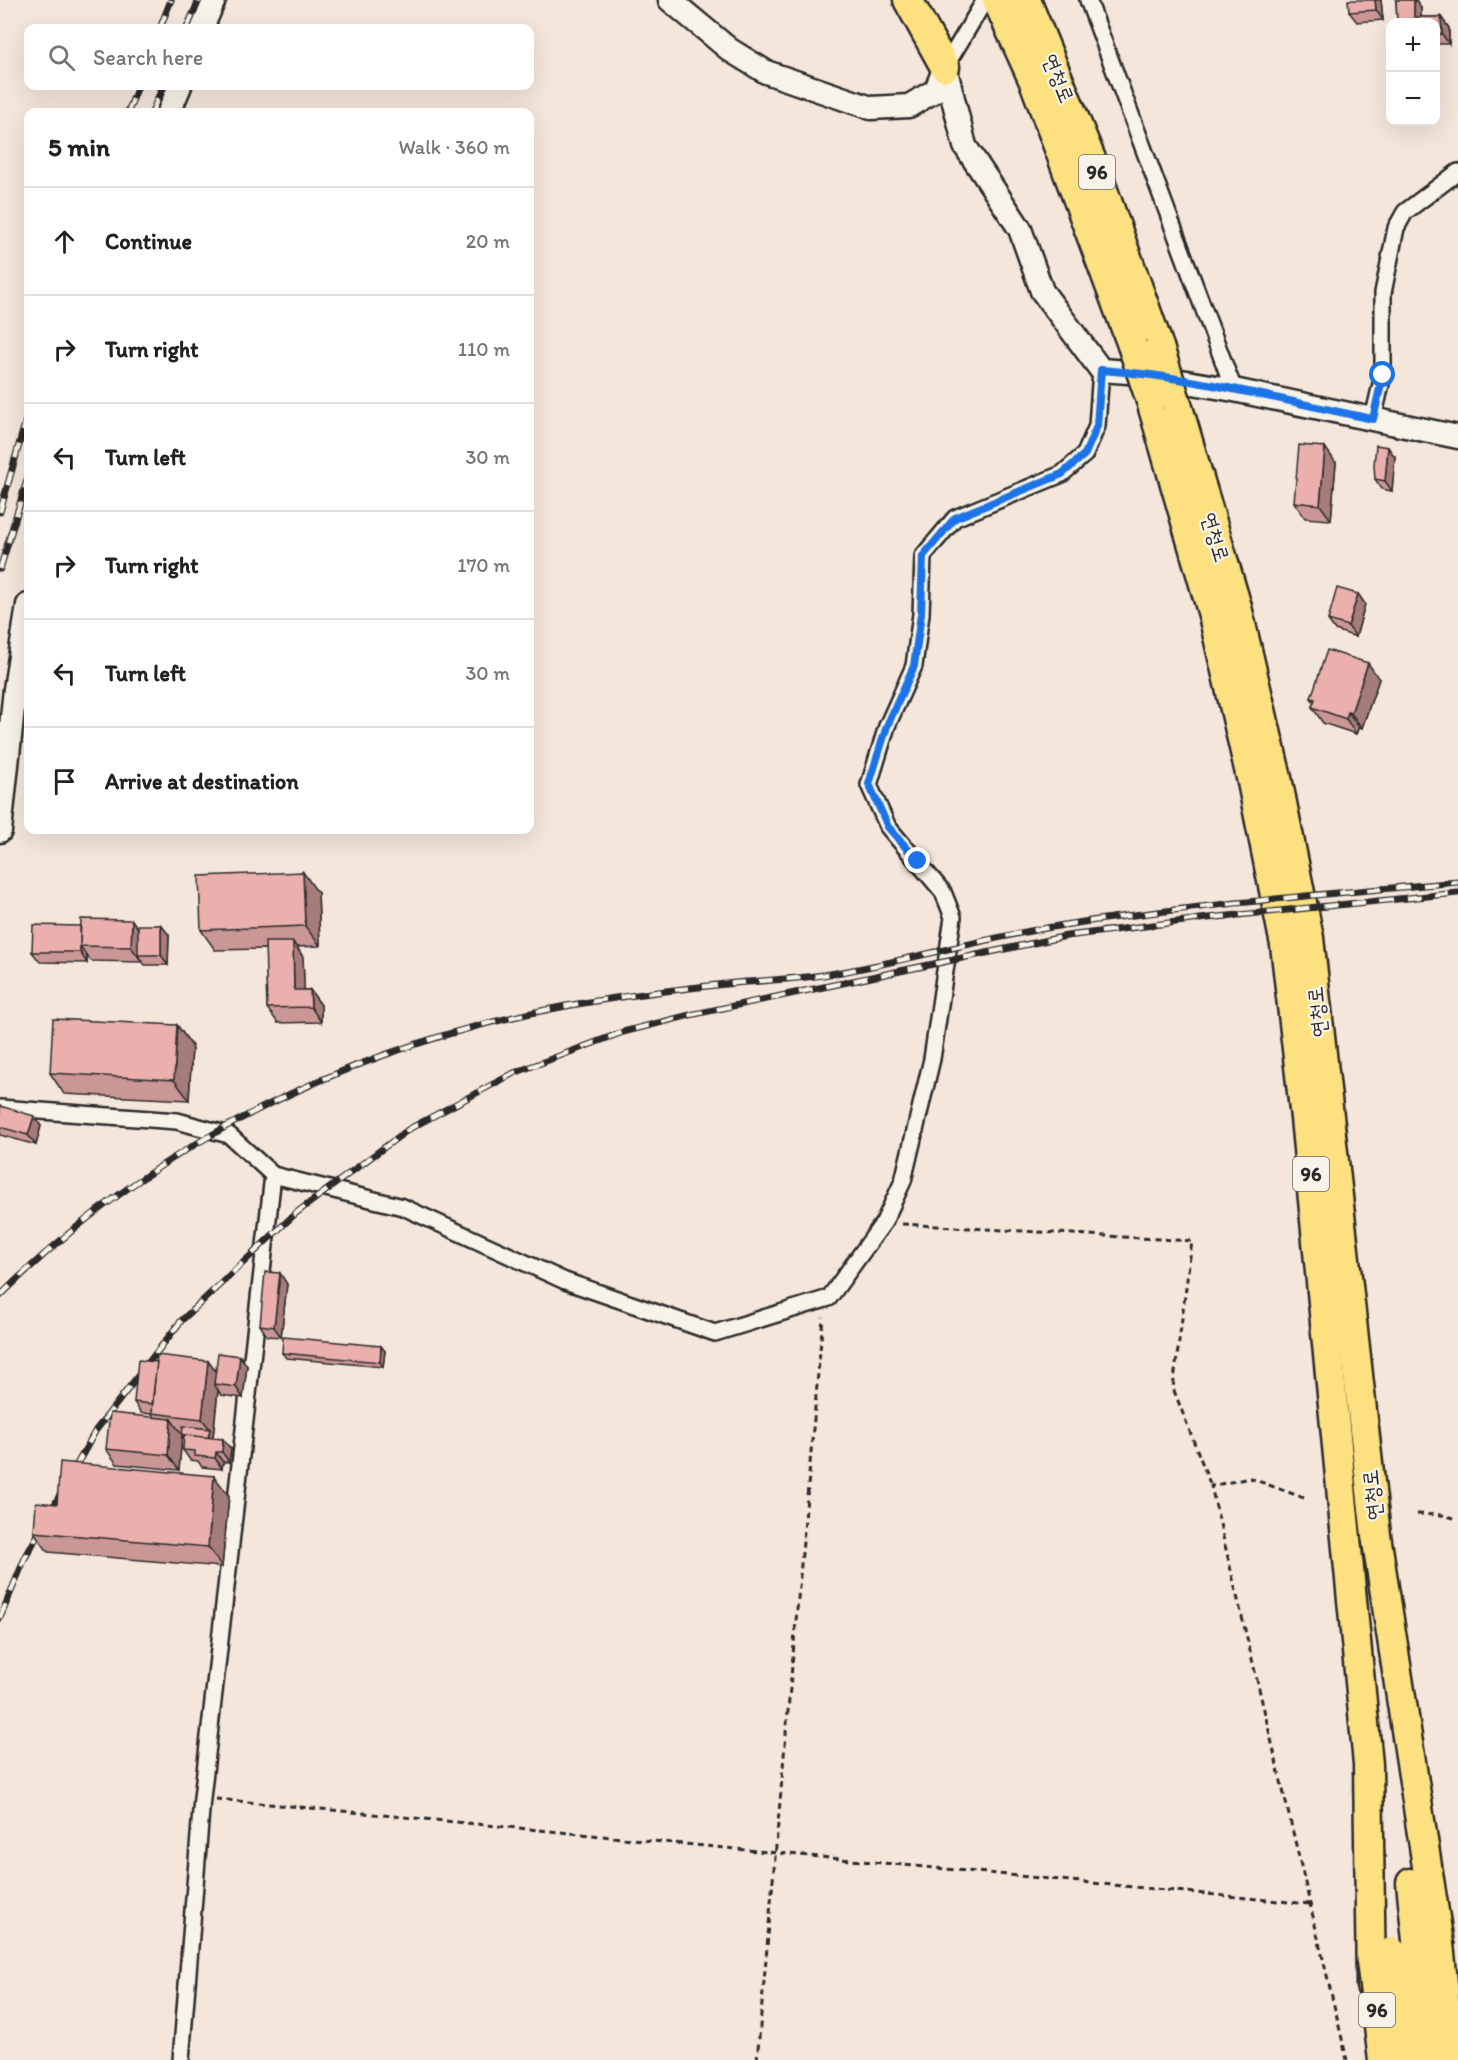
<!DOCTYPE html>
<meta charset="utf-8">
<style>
body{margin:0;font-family:Itim,"Poor Story",sans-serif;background:#f6f6f6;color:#222}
.controls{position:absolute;right:18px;top:18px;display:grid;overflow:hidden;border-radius:12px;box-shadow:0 6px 24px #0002}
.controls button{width:54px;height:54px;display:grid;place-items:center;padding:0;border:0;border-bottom:2px solid #e0e0e0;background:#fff;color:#222;font:30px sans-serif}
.stop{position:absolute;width:18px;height:18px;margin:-14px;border:4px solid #1a73e8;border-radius:50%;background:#fff}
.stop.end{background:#1a73e8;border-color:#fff;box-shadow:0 2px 6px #0008}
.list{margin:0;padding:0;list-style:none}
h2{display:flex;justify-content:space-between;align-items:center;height:78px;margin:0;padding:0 24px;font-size:26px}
h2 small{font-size:20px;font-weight:400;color:#767676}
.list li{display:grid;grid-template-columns:39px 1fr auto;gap:18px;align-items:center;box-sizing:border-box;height:108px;padding:0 24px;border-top:2px solid #e0e0e0}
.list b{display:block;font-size:22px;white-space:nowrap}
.list em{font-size:20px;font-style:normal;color:#767676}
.icon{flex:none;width:33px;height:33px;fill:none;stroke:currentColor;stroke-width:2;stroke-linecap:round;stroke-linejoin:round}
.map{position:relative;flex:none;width:1458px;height:2060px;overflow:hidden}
.search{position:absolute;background:#fff;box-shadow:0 6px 24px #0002;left:24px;top:24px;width:510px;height:66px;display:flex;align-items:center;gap:15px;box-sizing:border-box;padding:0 21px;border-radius:12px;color:#767676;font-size:22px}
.panel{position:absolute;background:#fff;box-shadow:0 6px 24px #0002;left:24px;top:108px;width:510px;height:726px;border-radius:12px}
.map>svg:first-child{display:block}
</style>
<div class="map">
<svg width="1458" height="2060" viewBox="0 0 1458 2060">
<rect width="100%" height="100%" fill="#f5e6dc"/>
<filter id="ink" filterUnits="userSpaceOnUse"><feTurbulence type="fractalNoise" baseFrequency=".0167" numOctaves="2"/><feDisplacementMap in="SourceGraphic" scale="12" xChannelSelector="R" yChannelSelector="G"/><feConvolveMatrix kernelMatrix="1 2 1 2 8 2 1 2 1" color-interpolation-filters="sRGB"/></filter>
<g filter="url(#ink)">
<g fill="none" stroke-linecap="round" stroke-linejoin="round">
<g stroke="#2b2b2b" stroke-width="20">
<g id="street">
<path d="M1088,0L1234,390"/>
<path d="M945,67L985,0"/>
<path d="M1373,419L1383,375V293L1396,228L1405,212L1458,172"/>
<path d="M0,1108L177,1121L229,1135L273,1175"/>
<path d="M181,2060L202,1798L273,1175L403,1207L565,1281L715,1333L829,1298L884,1222L903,1181L932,1059L953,917L943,892L888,827L869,785L887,726L914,666L921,614L923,556L955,518L1062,474L1085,454L1097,426L1101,370"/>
</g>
</g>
<g stroke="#2b2b2b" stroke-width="27">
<g id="secondary">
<path d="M670,0L730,50L766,72L871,108L909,106L936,90L945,67L965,146L1020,229L1042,291L1101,370L1128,372L1234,390L1458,437"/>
<path d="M202,28L214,0"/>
<path d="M169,112L180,86"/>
<path d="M0,831L15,689L28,605"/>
</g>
</g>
<g stroke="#2b2b2b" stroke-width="33">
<g id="highway">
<path d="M908,0L945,67"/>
<path d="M997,0L1035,84L1132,345"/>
<path d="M1026,0L1098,176L1159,347"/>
<path d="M1151,401L1213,615L1252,782L1285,945L1305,1118L1368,1764L1371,1986"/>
<path d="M1177,404L1237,607L1277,778L1309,938L1376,1535L1439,1944"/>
<path d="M1411,1883L1418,1950"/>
</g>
</g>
<g stroke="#2b2b2b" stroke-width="3" stroke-dasharray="6 4.5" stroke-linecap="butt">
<path d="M902,1224L1192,1241L1173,1388L1211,1486"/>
<path d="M1304,1498L1250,1478L1211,1486L1347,2060"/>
<path d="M1417,1514L1442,1515L1458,1519"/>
<path d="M216,1799L1310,1904"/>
<path d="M757,2060L823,1317"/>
</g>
<use href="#street" stroke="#f7f3e8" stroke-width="15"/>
<use href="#secondary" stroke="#f7f3e8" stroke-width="22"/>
<use href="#highway" stroke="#fde080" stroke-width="28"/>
<g stroke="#2b2b2b" stroke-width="7">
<g id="rail">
<path d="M160,28L171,0"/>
<path d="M187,28L199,0"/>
<path d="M128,112L138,86"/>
<path d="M152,112L163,86"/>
<path d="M0,512L28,413"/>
<path d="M0,569L28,477"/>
<path d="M0,1296C153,1143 354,1045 566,1006C622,996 678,989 735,983C768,980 803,979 836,973C912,960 987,937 1064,925C1194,905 1327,894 1458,882"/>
<path d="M0,1618L25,1558L96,1430L181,1321L296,1213L409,1129L514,1073L623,1032L690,1015L1067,936L1208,918L1458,893"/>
</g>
</g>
<use href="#rail" stroke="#f7f3e8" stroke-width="4.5" stroke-dasharray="14" stroke-linecap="butt"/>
<g stroke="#2b2b2b" stroke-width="33" stroke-linecap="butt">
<g id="highway-bridge">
<path d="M1132,345L1151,401"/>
<path d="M1159,347L1177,404"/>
<path d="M1439,1944L1451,2060"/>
<path d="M1418,1950L1431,2060"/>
<path d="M1392,1952L1404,2060"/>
<path d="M1371,1961L1383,2060"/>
</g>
</g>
<use href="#highway-bridge" stroke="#fde080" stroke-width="28"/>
</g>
<g fill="#ca9796" stroke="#2b2b2b" stroke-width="1.5">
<path d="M1381,0L1383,20L1357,22L1349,12Z"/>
<path d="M1396,0H1416L1421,8V17H1441L1449,28V44H1436V22H1397Z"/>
<path d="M1395,457L1392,491L1382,489L1375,479Z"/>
<path d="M1336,463L1331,520L1305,518L1294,502Z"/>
<path d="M1358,594L1365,604L1356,637L1335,630L1328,620Z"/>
<path d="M1379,679L1362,728L1359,727L1356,734L1323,723L1312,707L1314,702L1311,698Z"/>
<path d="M318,893L320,946L297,947L303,957L304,990H310L321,1005V1022L278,1023L267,1008L266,949L215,950L201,930Z"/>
<path d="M161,925L169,935L168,965H145L142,961V962L91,961L87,956V963L40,962L32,952L138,929Z"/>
<path d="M177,1025L192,1046L189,1100L64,1094L50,1073Z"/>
<path d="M0,1106L41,1126L36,1145L0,1135Z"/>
<path d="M287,1284L281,1337L267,1336L260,1325Z"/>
<path d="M381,1346L385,1351L383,1367L286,1358L282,1353Z"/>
<path d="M240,1356L247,1366L243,1398L221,1395L218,1390L213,1438L231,1449L229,1462H223L222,1469L202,1467L198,1461L190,1460L183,1450L184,1439L182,1436L179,1470L117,1464L106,1449L154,1417L152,1414L141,1413L134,1402L208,1361L215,1371Z"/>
<path d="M229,1496L222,1567L48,1552L34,1532L57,1504Z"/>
</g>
<g fill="#a47b7a" stroke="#2b2b2b" stroke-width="1.5">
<path d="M1375,0H1381L1383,20L1376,10Z"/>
<path d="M1414,0H1416L1421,8V22L1414,17Z"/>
<path d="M1441,17L1449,28V44L1442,34Z"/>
<path d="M1325,447L1336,463L1331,520L1320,505Z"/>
<path d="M1388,447L1395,457L1392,491L1385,481Z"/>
<path d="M1358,594L1365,604L1356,637L1348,626Z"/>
<path d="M1368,663L1379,679L1362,728L1351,713Z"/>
<path d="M1348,712L1359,727L1356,734L1346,719Z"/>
<path d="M303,872L318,893L320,946L305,926Z"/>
<path d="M132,920L143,935L138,955L142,962L131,947Z"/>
<path d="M161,925L169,935L168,965L161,955Z"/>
<path d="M293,942L303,957L305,1005L294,990Z"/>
<path d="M80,946L87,956V963L80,952Z"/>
<path d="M310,990L321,1005V1022L311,1007Z"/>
<path d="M177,1025L192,1046L189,1100L174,1080Z"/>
<path d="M34,1116L41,1126L36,1145L28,1135Z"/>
<path d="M280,1273L287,1284L281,1337L274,1327Z"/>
<path d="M381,1346L385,1351L383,1367L380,1362Z"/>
<path d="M240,1356L247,1366L243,1398L236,1387Z"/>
<path d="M208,1361L219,1376L214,1384L218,1390L212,1445L208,1439L210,1429L202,1419Z"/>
<path d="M171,1419L182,1435L179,1470L168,1455Z"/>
<path d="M223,1439L231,1449L229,1462L222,1452Z"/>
<path d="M216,1452L223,1462L222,1469L215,1458Z"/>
<path d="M214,1476L229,1496L222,1567L208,1547Z"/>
</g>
<g fill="#ebb0ae" stroke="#2b2b2b" stroke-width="1.5">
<path d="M1348,0H1375L1376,10L1349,12Z"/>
<path d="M1396,0H1414V17H1441L1442,34H1436V22H1397Z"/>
<path d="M1299,445L1325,447L1320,505L1294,502Z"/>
<path d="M1376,445L1388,447L1385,481L1375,479L1374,465Z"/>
<path d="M1337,588L1358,594L1348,626L1328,620Z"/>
<path d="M1327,650L1368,663L1351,713L1348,712L1346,719L1312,707L1315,699L1311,698Z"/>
<path d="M303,872L305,926L201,930L199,876Z"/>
<path d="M81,919L132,920L131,947L80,946Z"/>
<path d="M33,925L80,926V952H32Z"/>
<rect x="138" y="925" width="23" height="30"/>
<path d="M265,942H293L294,990H310L311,1007L267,1008Z"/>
<path d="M53,1019L177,1025L174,1080L50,1073Z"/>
<path d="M0,1106L34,1116L28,1135L0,1127Z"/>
<path d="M265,1272L280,1273L274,1327L260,1325Z"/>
<path d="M283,1337L381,1346L380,1362L282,1353Z"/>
<path d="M218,1353L240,1356L236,1387L214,1384Z"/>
<path d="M157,1355L208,1361L202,1419L152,1413Z"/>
<path d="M138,1360L157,1362L152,1404L134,1402Z"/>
<path d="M110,1413L171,1419L168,1455L106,1449Z"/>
<path d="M183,1426L210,1429L208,1438L184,1435V1437L182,1436Z"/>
<path d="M184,1435L223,1439L222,1452H216L215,1458L195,1456V1451L183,1450Z"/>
<path d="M60,1462L214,1476L208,1547L34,1532L36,1502L57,1504Z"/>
</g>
</g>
<g fill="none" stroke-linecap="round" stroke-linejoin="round" filter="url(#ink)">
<path stroke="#1a73e8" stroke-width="8" d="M918,861L888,827L869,784L887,726L914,666L921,614L923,556L955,518L1062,474L1085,454L1097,426L1101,370C1193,376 1284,401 1373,419L1383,375"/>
</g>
<g text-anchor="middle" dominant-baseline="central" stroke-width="4.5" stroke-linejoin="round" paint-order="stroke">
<g fill="#f7f3e8" stroke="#686764" stroke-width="1.5">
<rect x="1079" y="155" width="36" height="34" rx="4.5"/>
<rect x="1293" y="1157" width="36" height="34" rx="4.5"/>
<rect x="1359" y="1993" width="36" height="34" rx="4.5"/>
</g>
<g font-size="20" font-weight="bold" fill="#2b2b2b">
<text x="1097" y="172">96</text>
<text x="1311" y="1174">96</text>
<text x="1377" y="2010">96</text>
</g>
<g font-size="21" fill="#2b2b2b" stroke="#f7f3e8">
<text transform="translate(1059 78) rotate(68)">연청로</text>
<text transform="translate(1216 537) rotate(73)">연청로</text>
<text transform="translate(1317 1012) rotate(-96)">연청로</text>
<text transform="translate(1372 1495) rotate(-96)">연청로</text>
</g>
</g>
</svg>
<div class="controls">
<button>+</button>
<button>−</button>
</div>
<div class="stop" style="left:1383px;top:375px"></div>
<div class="stop end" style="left:918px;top:861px"></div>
<div class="search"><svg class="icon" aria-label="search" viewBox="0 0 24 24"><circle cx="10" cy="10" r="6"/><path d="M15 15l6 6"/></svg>Search here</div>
<section class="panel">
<h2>5 min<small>Walk · 360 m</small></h2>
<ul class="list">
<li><svg class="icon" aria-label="ahead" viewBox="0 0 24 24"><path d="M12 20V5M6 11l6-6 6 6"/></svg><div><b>Continue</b></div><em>20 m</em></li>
<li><svg class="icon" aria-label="right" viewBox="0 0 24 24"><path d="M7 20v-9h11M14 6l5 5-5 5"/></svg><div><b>Turn right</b></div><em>110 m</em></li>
<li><svg class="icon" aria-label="left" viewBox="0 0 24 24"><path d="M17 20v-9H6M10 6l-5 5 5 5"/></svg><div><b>Turn left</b></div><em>30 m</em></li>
<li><svg class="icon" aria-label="right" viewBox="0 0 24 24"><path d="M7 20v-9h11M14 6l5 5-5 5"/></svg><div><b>Turn right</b></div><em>170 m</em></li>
<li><svg class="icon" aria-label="left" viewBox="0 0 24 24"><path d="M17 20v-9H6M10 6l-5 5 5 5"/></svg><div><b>Turn left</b></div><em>30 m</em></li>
<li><svg class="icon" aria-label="arrive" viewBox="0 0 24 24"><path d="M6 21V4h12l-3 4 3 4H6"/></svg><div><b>Arrive at destination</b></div></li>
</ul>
</section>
</div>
